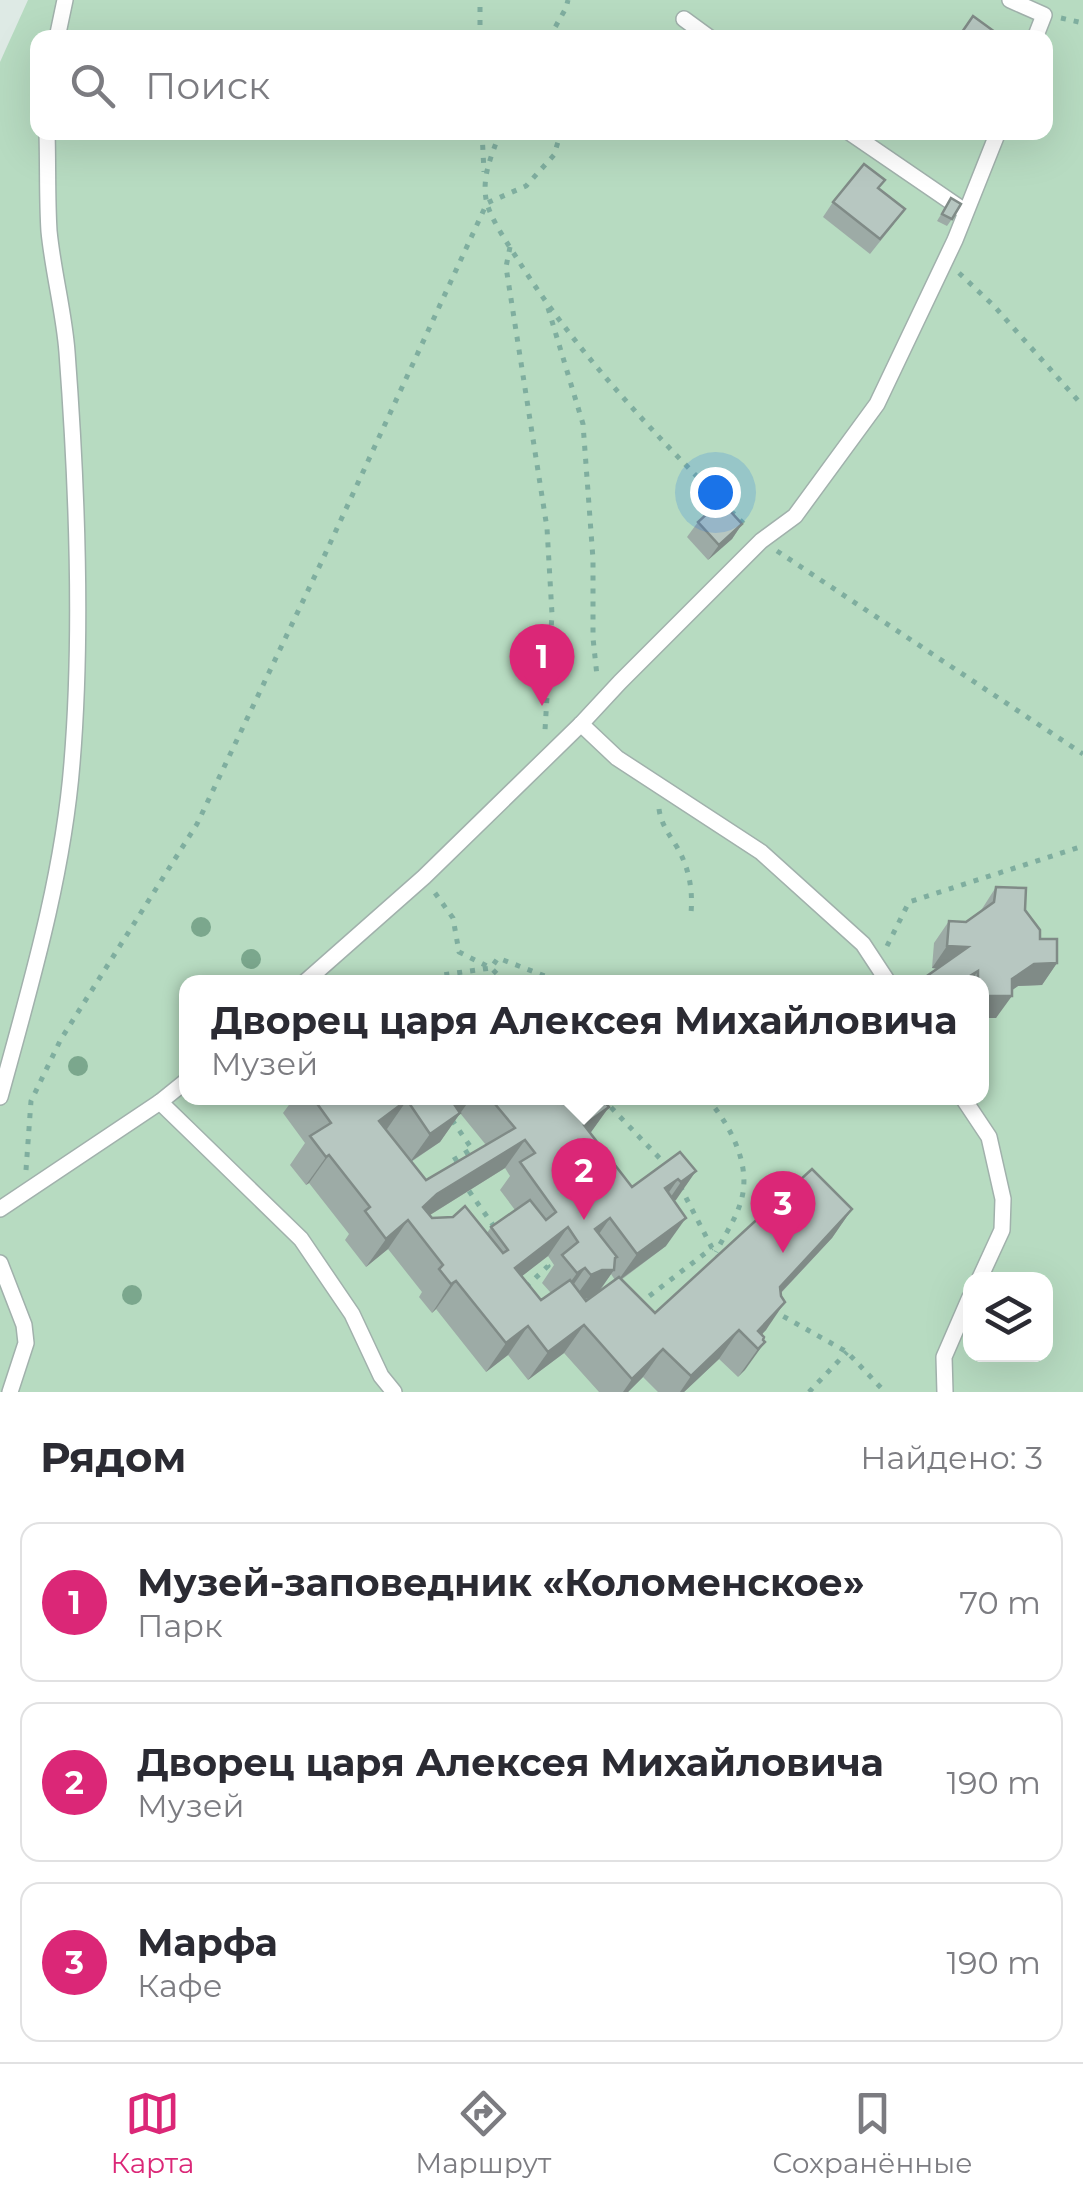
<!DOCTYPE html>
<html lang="ru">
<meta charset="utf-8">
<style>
body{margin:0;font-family:Montserrat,sans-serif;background:#f7f7f7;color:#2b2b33}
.controls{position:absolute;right:30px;bottom:30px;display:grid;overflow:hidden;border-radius:20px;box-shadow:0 10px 40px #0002}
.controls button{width:90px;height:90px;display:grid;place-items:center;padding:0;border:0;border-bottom:2px solid #e1e1e2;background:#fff;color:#2b2b33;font:50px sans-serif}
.you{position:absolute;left:715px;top:492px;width:35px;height:35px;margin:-25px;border:8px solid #fff;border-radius:50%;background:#1a73e8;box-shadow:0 0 0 15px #1a73e833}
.badge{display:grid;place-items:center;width:65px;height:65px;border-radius:50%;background:#db2777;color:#fff;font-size:32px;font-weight:700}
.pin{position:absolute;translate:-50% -82px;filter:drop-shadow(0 2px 5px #0008)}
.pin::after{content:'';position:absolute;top:52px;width:35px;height:30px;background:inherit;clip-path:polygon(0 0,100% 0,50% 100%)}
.popup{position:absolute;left:179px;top:975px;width:810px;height:130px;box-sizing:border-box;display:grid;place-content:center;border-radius:20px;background:#fff;filter:drop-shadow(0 2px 8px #0005);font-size:32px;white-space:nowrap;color:#7c7c81}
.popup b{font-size:38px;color:#2b2b33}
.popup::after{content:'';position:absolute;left:50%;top:100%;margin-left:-20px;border:20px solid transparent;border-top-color:#fff}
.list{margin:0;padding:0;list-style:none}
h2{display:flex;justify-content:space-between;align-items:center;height:130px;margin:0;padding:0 40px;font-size:42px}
h2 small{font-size:32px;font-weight:400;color:#7c7c81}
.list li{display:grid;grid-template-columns:65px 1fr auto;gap:30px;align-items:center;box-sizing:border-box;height:160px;margin:0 20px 20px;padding:0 20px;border:2px solid #e1e1e2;border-radius:20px}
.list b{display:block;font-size:38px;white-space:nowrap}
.list p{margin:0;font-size:32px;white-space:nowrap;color:#7c7c81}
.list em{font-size:32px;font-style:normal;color:#7c7c81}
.icon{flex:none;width:55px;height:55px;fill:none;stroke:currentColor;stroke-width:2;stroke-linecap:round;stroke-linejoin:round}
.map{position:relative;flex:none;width:1083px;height:1392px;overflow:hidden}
.search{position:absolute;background:#fff;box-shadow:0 10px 40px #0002;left:30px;right:30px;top:30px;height:110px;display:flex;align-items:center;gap:25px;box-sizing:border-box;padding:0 35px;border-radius:20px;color:#7c7c81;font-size:38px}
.sheet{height:670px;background:#fff}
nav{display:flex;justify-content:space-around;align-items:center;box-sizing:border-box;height:140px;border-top:2px solid #e1e1e2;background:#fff;font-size:28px;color:#7c7c81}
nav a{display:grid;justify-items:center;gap:5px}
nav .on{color:#db2777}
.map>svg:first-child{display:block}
</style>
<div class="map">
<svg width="1083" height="1392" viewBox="0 0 1083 1392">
<rect width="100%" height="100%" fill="#deeae5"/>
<path fill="#b7dbc1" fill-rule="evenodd" d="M28,0H1083V1392H0V62ZM38,38H1046V132H38ZM186,982H982V1098H186ZM970,1280H1046V1354H970Z"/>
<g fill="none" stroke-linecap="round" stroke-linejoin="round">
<g stroke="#a1b1ac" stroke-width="18">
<g id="lane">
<path d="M1010,0L1044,15L1035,38"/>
<path d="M684,19L710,38"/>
<path d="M57,38L65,0"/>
<path d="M849,132L963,210"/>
<path d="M581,724L617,758L761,852L863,944L888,982"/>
<path d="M305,982L424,877L581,724L620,682L761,541L795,516L877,404L955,240L998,132"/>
<path d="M0,1097C30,987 63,877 72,763C83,630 77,485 67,352C64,312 53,272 49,231C47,199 48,165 47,132"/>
<path d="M963,1098L989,1137L1003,1199L1002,1230L979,1280"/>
<path d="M160,1102L301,1239L352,1314L381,1376L394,1392"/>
<path d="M0,1209L160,1102L186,1081"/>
<path d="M0,1263L24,1325L26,1343L10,1392"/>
<path d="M945,1392L944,1357L970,1297"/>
</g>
</g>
<g stroke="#7fae9f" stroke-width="5" stroke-dasharray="5 8" stroke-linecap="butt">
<path d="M1061,18L1083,23"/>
<path d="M480,38V0"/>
<path d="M549,38L566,8L568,0"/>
<path d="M482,132L484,172"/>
<path d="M500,132C492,155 482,175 486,199C489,217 508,244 518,260C581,360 666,446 749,529"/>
<path d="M510,247L506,267L547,528L552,614L545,730"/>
<path d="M959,273L994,306L1083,406"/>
<path d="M548,308L583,424L593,559V638L597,676"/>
<path d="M777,551L1083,754"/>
<path d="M659,809C661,824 669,834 677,847C689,868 693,889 691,913"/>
<path d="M435,893L453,918L459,952L491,968L505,982"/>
<path d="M887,946L909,902L1083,846"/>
<path d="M434,982L442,975L491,968L498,958L545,976L551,982"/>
<path d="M602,1098L669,1168"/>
<path d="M707,1098C730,1125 752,1165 741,1201C736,1219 724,1236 716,1252"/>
<path d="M452,1120L472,1149L450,1162L456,1170"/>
<path d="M26,1170L31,1101L61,1039L197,824L321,563L487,203L526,186L554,155L561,132"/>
<path d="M680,1186L712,1248L721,1259"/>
<path d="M469,1191L493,1225L502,1220"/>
<path d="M526,1287L548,1266L543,1260"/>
<path d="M639,1304L712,1248"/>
<path d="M772,1310L847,1352L885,1392"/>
<path d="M809,1392L847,1352"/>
</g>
<use href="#lane" stroke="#fff" stroke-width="15"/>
</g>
<g fill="#7ba78d">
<circle cx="201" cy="927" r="10"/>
<circle cx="251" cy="959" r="10"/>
<circle cx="78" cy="1066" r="10"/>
<circle cx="132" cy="1295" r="10"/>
</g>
<g fill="#9daba6" fill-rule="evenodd">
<path d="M879,188L894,224L870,254L823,217L833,202Z"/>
<path d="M951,198L952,219L947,226L937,221Z"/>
<path d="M698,522L742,524L732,539L708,560L687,537Z"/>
<path d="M996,887L1025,910L1040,939L1057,963L1042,985L1018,986L1012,990L996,1018H982V982H921L924,978L937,969L932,968L934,943L949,921L966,922L980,912Z"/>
<path d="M294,1098H601L609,1107L590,1133L632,1187L696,1171L674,1201L666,1246L621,1280L655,1313L852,1209L832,1238L781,1293L766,1330L761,1334L763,1340L765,1342L738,1377L719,1359L684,1392H658L643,1377L628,1392H599L564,1353L528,1380L508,1355L486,1372L436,1309L432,1313L419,1297L422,1292L388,1249L366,1267L345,1240L349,1234L309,1183L306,1185L290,1165L305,1143L283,1113ZM460,1113L486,1145L426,1180L411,1162L440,1142ZM505,1168L510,1176L500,1190L515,1210L491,1227L487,1233L432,1218L430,1215ZM548,1256L554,1265L542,1283L551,1293L541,1300L522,1276ZM611,1274L615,1280L599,1292Z"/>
</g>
<g fill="#808b87">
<path d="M742,524L732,539L708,560L719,545Z"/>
<path d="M947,946L968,947L952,969L932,968Z"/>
<path d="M1057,963L1042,985L1018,986L1004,996H1012L996,1018H982V996L1034,964Z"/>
<path d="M978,971L970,982H960Z"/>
<path d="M463,1098H471L440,1142L410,1162L430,1134L454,1104Z"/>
<path d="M407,1100L387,1129L359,1149L379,1121Z"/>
<path d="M609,1107L589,1135L584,1125Z"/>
<path d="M525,1140L505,1168L417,1223L423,1207L437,1194Z"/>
<path d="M329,1155L309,1183L306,1185L326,1157Z"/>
<path d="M696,1171L676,1200L661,1211L681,1182Z"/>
<path d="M678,1179L658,1208L665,1188Z"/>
<path d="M852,1209L832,1238L760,1315L780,1287Z"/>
<path d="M610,1218L590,1247L595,1229Z"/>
<path d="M686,1218L666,1246L617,1282L637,1254Z"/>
<path d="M408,1220L388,1249L366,1267L386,1239Z"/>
<path d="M568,1227L548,1256L495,1297L515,1268Z"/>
<path d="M617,1257L608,1270H614L594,1298L582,1299L571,1303L591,1275Z"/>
<path d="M585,1268L565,1297L557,1301L577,1273Z"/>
<path d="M456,1281L436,1309L432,1313L451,1284Z"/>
<path d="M785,1302L766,1330L753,1344L758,1331Z"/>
<path d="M584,1325L564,1353L528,1380L548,1352Z"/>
<path d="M528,1326L508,1355L486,1372L506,1343Z"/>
<path d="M739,1330L719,1359L684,1392H680L691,1376Z"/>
<path d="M765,1342L745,1370L738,1377L758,1349Z"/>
<path d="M663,1349L643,1377L628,1392H623L632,1379Z"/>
</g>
<g fill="#b7c7c1" stroke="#808b87" stroke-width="2.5" fill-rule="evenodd">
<path d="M973,16L995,32L991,38H964L960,35Z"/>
<path d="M864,164L885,180L878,188L905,209L880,239L833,202Z"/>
<path d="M951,198L961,204L952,219L942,214Z"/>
<path d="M721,501L742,524L719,545L698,522Z"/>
<path d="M996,887L1026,888L1025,910L1040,930V939H1057V963L1034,964L1012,979V996H982V982H978V971L960,982H927L924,978L968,947L947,946L949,921L966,922L994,902Z"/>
<path d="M313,1098H463L454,1104L460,1113L430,1134L407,1100L379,1121L426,1180L515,1128L490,1098H601L609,1107L584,1125L632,1187L680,1152L696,1171L681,1182L678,1179L665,1188L686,1218L637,1254L610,1218L595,1229L617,1257L615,1258L614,1270H602L591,1275L585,1268L577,1273L562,1255L578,1242L568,1227L515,1268L541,1300L570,1280L586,1301L619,1277L655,1313L812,1169L852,1209L780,1287L781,1296L785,1302L758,1331L764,1337L763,1340L765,1342L758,1349L739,1330L691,1376L663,1349L632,1379L584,1325L548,1352L528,1326L506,1343L456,1281L451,1284L439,1269L443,1265L408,1220L386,1239L365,1211L370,1207L329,1155L326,1157L310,1136L331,1123ZM525,1140L535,1153L520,1162L556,1212L546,1220L530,1200L491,1227L508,1250L503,1253L465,1206L453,1217L432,1218L423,1207L437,1194Z"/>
</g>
</svg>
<div class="controls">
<button><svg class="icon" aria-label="layers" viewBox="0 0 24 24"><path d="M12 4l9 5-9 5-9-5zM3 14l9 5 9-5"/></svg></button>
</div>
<div class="you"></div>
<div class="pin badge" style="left:542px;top:706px">1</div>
<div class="pin badge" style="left:584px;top:1220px">2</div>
<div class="popup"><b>Дворец царя Алексея Михайловича</b>Музей</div>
<div class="pin badge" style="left:783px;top:1253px">3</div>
<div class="search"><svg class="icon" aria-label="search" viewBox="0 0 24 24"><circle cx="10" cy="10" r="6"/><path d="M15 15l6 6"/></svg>Поиск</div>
</div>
<section class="sheet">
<h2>Рядом<small>Найдено: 3</small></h2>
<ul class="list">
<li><span class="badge">1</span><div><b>Музей-заповедник «Коломенское»</b><p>Парк</p></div><em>70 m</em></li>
<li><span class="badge">2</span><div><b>Дворец царя Алексея Михайловича</b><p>Музей</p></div><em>190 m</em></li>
<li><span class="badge">3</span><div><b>Марфа</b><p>Кафе</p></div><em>190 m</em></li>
</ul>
</section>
<nav>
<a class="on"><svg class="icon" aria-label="map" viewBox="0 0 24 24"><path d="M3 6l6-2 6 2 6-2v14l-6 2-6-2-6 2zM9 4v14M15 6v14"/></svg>Карта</a>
<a><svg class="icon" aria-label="directions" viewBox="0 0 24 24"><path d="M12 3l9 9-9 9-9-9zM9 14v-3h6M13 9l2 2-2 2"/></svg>Маршрут</a>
<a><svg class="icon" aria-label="saved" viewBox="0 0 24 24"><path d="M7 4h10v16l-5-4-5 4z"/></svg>Сохранённые</a>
</nav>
